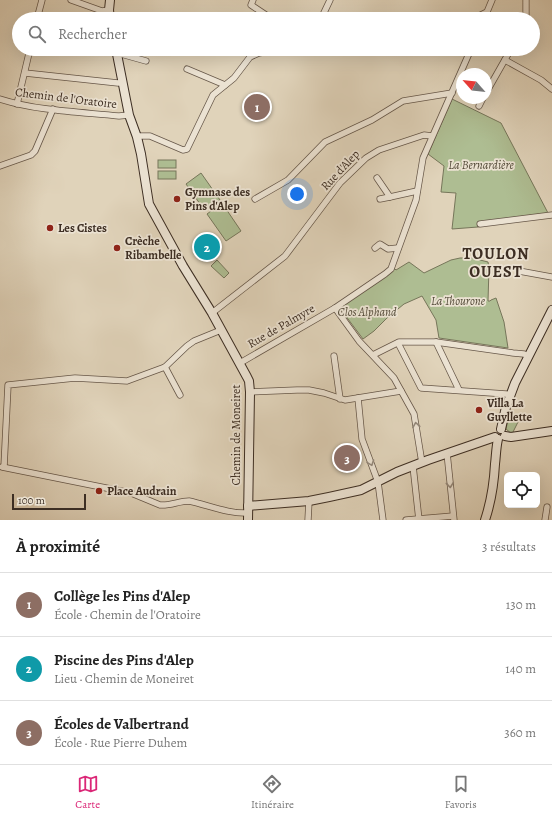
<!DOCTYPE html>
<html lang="fr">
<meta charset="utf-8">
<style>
body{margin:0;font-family:Alegreya,serif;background:#f2f2f2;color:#222}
.controls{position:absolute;right:12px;bottom:12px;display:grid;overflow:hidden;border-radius:6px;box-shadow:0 4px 16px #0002}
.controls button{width:36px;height:36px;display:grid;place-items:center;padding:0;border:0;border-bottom:1px solid #e0e0e0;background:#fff;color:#222;font:20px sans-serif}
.compass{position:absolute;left:456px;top:68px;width:36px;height:36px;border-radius:50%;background:#fff;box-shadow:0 4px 16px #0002;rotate:297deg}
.scale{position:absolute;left:12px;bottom:10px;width:74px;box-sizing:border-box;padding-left:4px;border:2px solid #3d2e23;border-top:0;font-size:11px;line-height:14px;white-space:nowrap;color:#3d2e23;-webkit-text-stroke:3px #ebe2d2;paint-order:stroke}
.you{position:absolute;left:297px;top:194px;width:14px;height:14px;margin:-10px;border:3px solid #fff;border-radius:50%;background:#1a73e8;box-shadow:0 0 0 6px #1a73e833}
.badge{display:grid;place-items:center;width:26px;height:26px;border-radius:50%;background:#db2777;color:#fff;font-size:13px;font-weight:700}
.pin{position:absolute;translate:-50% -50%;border:2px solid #fff;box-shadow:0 1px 4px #0006}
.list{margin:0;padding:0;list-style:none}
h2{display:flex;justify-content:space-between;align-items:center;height:52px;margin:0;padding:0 16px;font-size:17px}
h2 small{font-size:13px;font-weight:400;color:#767676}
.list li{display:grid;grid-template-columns:26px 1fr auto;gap:12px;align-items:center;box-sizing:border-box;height:64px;padding:0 16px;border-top:1px solid #e0e0e0}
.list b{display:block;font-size:15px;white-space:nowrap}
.list p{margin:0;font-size:13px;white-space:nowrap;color:#767676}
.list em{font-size:13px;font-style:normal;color:#767676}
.icon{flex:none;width:22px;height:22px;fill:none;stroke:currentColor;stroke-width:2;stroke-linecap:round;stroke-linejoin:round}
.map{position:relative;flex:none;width:552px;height:520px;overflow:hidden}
.search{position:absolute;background:#fff;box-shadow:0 4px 16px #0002;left:12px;right:12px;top:12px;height:44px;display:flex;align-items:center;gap:10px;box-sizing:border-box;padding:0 14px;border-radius:22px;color:#767676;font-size:15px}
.sheet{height:244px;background:#fff}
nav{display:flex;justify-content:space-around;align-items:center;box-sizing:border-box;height:56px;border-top:1px solid #e0e0e0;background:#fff;font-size:11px;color:#767676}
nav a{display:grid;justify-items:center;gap:2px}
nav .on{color:#db2777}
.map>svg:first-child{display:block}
</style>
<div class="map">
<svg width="552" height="520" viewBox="0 0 552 520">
<rect width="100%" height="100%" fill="#e0d3ba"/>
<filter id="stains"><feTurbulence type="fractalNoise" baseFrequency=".005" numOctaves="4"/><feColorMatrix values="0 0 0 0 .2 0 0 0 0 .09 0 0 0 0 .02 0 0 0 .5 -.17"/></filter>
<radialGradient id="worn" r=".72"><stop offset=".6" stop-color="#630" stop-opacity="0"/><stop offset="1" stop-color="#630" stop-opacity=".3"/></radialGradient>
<g fill="#aebd92" stroke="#76765a">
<path d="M452,99L501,123L548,213L478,222V227L452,229L456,193L441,192L444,166L428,154Z"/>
<rect x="158" y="160" width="18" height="8"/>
<rect x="158" y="171" width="18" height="8"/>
<path d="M201,173L220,200L205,211L186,184Z"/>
<path d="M222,203L241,231L226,241L207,214Z"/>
<path d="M460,258H472L488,262L489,268L488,301H490L491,300L496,298L504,322L508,348L439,338L436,320L422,296L404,304L387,318L374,331L363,339L339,307L394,270V268L396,270L409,262L424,273L451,260Z"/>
<path d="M217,260L229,273L224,278L211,266Z"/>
<path d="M509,415L519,420L512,434L506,429Z"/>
</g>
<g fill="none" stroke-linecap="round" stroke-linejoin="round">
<g stroke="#665749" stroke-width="7">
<g id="street">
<path d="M71,0L102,11L109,10"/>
<path d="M253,0L251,5L272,19"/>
<path d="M526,0V19"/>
<path d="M37,19L42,0"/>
<path d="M321,19L330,0"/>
<path d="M473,19L487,12L492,0"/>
<path d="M117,56L121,54L146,61"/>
<path d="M505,60L541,80L552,89"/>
<path d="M187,69L225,85"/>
<path d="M25,73L118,83L123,82"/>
<path d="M486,93L511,49"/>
<path d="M0,99C38,111 80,112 119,116L129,115"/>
<path d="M17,104L30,49"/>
<path d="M479,106L483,98"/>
<path d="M137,137L141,136H150L183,150L187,149L213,95L234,78L250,57L259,53L280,49"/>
<path d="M0,166L31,155L35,151L53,109"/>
<path d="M377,178L390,197L417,191"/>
<path d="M255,199L288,180L325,142L372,120L403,101L452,93"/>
<path d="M380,199L390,197"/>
<path d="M480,224L552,215"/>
<path d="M375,248L380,244L388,249L398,248"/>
<path d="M519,271L552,277"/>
<path d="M335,308L359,341L394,378L414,414L422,463"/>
<path d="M212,313L285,256L340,183L366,158L379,150L424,135L432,136"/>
<path d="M436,342L459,390"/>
<path d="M398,343L421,388L506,394L510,395"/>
<path d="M373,355L399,342H436L513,353L524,354L528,356"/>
<path d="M334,356L340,399"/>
<path d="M240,363L335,308L385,274L391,269L416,200L423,158L471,49"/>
<path d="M165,367L180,395"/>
<path d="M250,392L297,390H309L324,393L345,400L401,391"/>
<path d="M358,398L362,439L378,482L383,520"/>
<path d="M447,453L454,520"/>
<path d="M413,466L419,520"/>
<path d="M2,467L131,493L160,505C170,506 179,501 189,501C208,505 228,514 248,513"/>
<path d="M4,467L8,385L75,378L127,381L165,367L187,346L194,341L221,330"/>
<path d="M308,520L309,501"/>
<path d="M406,520L453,516"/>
<path d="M545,520L547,507"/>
</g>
</g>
<g stroke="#3d2e23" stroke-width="10">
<g id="secondary">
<path d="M110,19L109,10L110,0"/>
<path d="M116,49L129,115L137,137L141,154L149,204L183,266L212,313L247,377L249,381L250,392L248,520"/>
<path d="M501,429L506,407L515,383L552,310"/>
<path d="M505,436L511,437L552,431"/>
<path d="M248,506L309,501L329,497L361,490L397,472L428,460L495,437"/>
<path d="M485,520C491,502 494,483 495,464C496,456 496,448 498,439"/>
</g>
</g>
<use href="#street" stroke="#ebe2d2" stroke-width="5.5"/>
<use href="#secondary" stroke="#ebe2d2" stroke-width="8"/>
</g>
<defs><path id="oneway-chevron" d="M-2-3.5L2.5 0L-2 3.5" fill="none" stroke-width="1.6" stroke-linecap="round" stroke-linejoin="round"/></defs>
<g stroke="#94887a">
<use href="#oneway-chevron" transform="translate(416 425) rotate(-99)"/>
<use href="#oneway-chevron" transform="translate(371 463) rotate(70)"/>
<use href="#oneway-chevron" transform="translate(450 485) rotate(84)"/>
</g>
<g fill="#8f2418" stroke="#ebe2d2" stroke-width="1.5">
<circle cx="177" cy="199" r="4"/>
<circle cx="50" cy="228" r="4"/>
<circle cx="117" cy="248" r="4"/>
<circle cx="479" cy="410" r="4"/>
<circle cx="99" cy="491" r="4"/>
</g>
<g text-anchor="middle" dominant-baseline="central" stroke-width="3.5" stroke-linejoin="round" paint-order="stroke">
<g font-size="12" fill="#3d2e23" stroke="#ebe2d2">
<text transform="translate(66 98) rotate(7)">Chemin de l'Oratoire</text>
<text transform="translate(340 170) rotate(-47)">Rue d'Alep</text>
<text transform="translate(281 326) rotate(-30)">Rue de Palmyre</text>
<text transform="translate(236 435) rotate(-90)">Chemin de Moneiret</text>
</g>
<g font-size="12" font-style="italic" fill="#544b39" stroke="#ebe2d2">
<text x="481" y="165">La Bernardière</text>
<text x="458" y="301">La Thourone</text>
<text x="367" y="312">Clos Alphand</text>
</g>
<g font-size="12" font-weight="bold" fill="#3d2e23" stroke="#ebe2d2" text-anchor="start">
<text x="185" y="192">Gymnase des<tspan x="185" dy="14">Pins d'Alep</tspan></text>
<text x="58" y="228">Les Cistes</text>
<text x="125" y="241">Crèche<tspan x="125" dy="14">Ribambelle</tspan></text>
<text x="487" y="403">Villa La<tspan x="487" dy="14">Guyllette</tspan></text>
<text x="107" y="491">Place Audrain</text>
</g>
<g font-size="16" font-weight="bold" letter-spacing="1" fill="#3d2e23" stroke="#ebe2d2">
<text x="496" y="254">TOULON<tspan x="496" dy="18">OUEST</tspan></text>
</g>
</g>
<rect width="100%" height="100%" filter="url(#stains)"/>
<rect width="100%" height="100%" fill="url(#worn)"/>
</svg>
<div class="controls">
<button><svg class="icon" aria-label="locate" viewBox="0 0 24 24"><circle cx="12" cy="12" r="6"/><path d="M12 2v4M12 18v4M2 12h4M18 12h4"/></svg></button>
</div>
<svg class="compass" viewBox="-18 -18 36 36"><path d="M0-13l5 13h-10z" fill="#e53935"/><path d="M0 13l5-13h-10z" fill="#767676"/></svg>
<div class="scale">100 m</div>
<div class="you"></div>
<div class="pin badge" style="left:257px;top:107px;background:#8d6e63">1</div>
<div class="pin badge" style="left:207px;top:247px;background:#0f9aa8">2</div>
<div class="pin badge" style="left:347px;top:458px;background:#8d6e63">3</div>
<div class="search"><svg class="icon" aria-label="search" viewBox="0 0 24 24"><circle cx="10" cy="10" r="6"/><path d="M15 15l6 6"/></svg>Rechercher</div>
</div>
<section class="sheet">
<h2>À proximité<small>3 résultats</small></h2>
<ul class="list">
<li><span class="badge" style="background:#8d6e63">1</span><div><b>Collège les Pins d'Alep</b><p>École · Chemin de l'Oratoire</p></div><em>130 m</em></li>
<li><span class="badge" style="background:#0f9aa8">2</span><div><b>Piscine des Pins d'Alep</b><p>Lieu · Chemin de Moneiret</p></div><em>140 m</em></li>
<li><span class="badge" style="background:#8d6e63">3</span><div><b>Écoles de Valbertrand</b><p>École · Rue Pierre Duhem</p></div><em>360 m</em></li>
</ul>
</section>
<nav>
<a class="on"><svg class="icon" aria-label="map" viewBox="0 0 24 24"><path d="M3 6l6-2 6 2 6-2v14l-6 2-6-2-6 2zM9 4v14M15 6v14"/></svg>Carte</a>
<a><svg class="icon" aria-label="directions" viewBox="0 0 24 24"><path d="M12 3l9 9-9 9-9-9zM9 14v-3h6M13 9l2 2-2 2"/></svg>Itinéraire</a>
<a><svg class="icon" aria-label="saved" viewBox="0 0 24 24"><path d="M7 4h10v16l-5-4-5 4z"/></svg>Favoris</a>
</nav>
